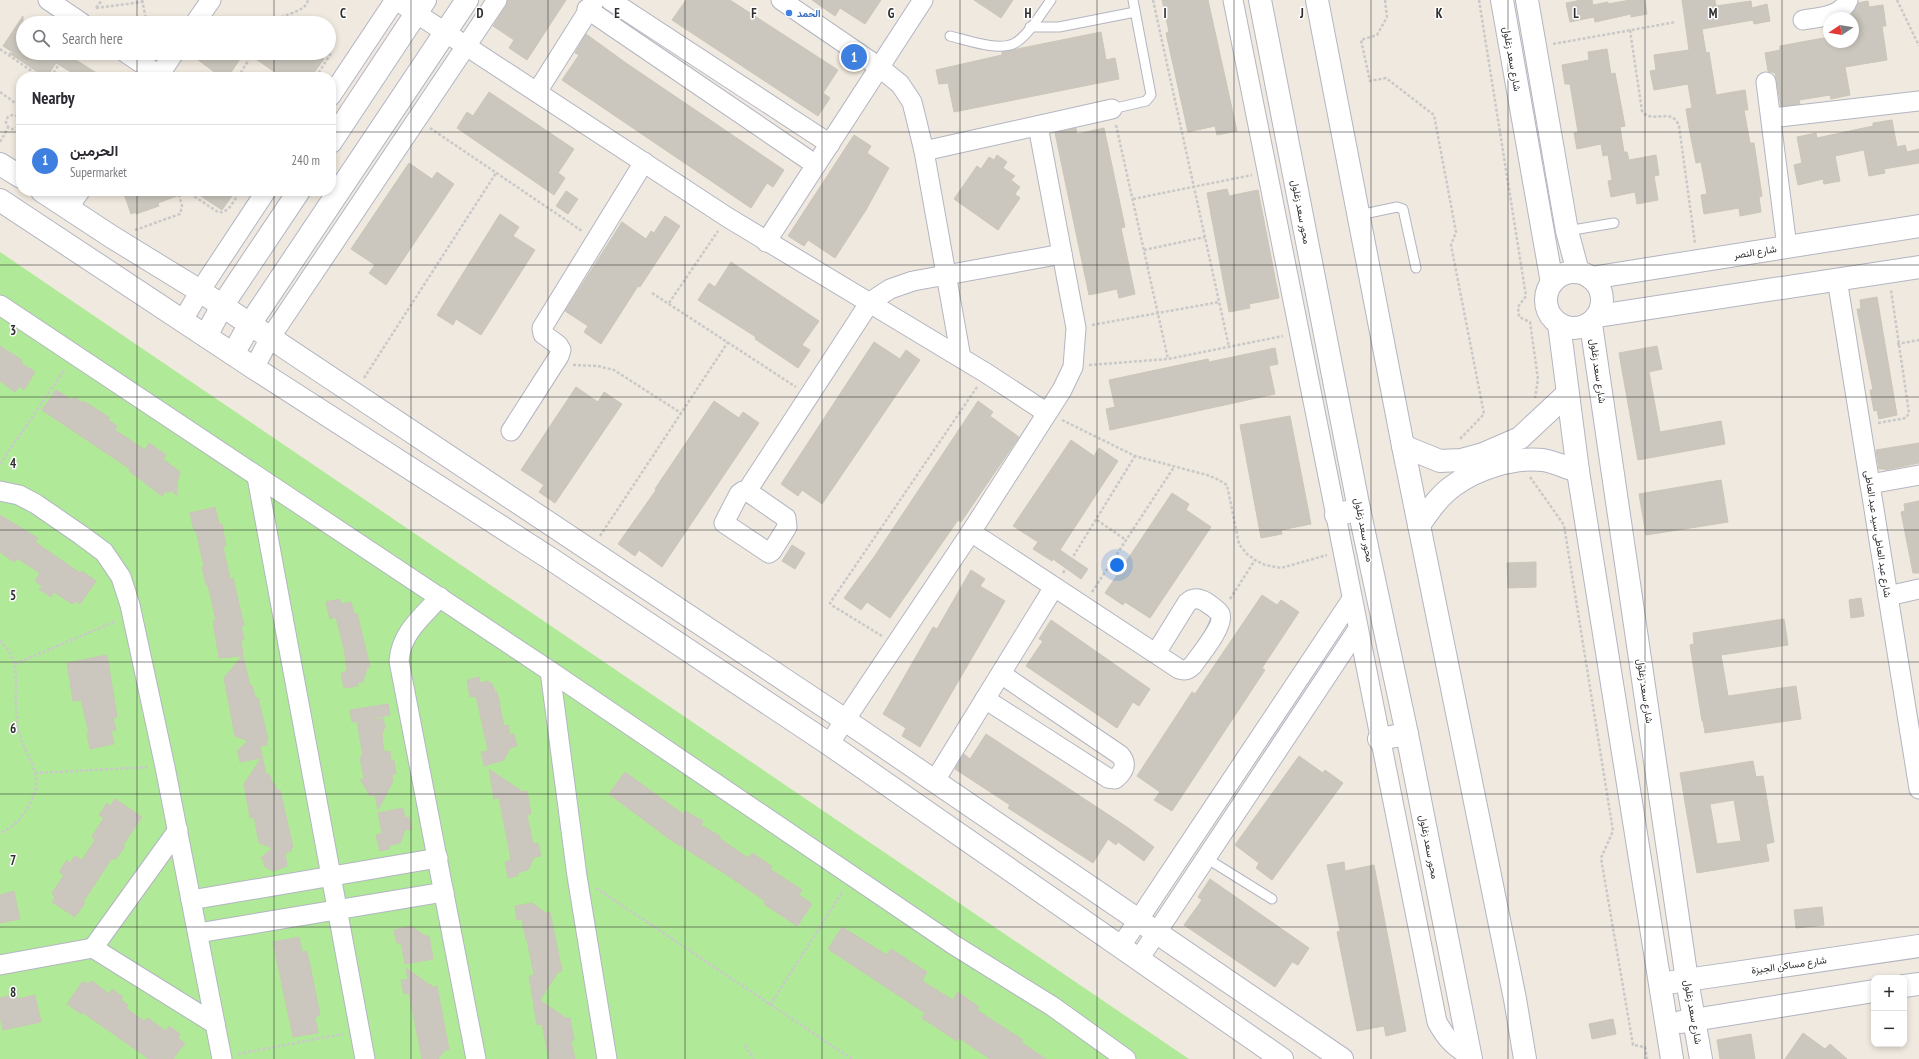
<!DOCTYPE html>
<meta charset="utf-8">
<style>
body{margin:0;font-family:"PT Sans Narrow",Vazirmatn,sans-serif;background:#f2f2f3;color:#2b2b33}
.controls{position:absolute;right:12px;bottom:12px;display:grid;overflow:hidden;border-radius:8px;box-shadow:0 2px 6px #0003}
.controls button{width:36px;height:36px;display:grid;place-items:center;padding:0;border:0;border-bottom:1px solid #e1e1e2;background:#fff;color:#2b2b33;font:20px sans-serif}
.compass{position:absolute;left:1823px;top:12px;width:36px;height:36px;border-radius:50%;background:#fff;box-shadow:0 2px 6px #0003;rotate:258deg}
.you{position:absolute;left:1117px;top:565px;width:14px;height:14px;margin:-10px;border:3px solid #fff;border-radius:50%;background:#1a73e8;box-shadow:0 0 0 6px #1a73e833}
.badge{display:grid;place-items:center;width:26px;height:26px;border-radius:50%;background:#3d58ff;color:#fff;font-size:13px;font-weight:700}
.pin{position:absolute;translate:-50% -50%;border:2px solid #fff;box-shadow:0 1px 4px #0006}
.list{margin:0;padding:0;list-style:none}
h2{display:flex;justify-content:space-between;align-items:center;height:52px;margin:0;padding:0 16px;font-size:17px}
h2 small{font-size:13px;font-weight:400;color:#7c7c81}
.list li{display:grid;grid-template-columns:26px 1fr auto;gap:12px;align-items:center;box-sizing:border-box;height:72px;padding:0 16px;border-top:1px solid #e1e1e2}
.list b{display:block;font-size:15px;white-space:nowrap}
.list p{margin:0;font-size:13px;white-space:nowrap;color:#7c7c81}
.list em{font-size:13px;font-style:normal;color:#7c7c81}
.icon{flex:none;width:22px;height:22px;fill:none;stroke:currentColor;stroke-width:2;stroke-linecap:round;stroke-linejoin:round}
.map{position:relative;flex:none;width:1919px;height:1059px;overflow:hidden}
.search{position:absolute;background:#fff;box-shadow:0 2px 6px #0003;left:16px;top:16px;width:320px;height:44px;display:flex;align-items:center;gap:10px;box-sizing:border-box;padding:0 14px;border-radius:22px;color:#7c7c81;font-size:15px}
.panel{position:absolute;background:#fff;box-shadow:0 2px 6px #0003;left:16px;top:72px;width:320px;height:124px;border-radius:16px}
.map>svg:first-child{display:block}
</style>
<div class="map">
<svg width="1919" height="1059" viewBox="0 0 1919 1059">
<rect width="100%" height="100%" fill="#f0e9df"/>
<path fill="#b0ea98" d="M0,252L1189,1059H0Z"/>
<g fill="#cbc7be" stroke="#ccc6b8" fill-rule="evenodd">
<path d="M508,0H566L527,60L509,48L514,40L493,26L506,6Z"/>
<path d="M686,0H730L838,70L823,93L830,98L818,116L672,20Z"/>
<path d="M812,0H881L865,24L840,8L835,16Z"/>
<path d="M974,0H1013L1001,18Z"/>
<path d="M1162,0H1208L1237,131L1217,135L1215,126L1188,132L1166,33L1169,32Z"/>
<path d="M1581,0H1592L1593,5L1608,2V4L1630,0H1645L1647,14L1631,17V14L1595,22L1594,17L1570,22L1566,3Z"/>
<path d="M1682,0H1715L1716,6L1751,1L1752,8L1767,4L1770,21L1754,24L1753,20L1702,29L1706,53L1709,52L1716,95L1745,90L1748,110H1744L1750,143H1754L1762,196L1759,197L1761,212L1740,216L1739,208L1704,214L1701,195L1707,194L1701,162L1696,163L1689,128L1686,109L1692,108L1688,84L1654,90L1650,71L1656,70L1654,55L1689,50Z"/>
<path d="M1868,1L1869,7L1883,5L1886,26H1882L1887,60L1845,67L1850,95L1831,99L1830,95L1799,100L1800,104L1781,106L1775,73L1768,71L1765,53L1780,50V46L1829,37V42H1853V40L1856,39L1852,14L1858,3Z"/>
<path d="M23,16V53H65L103,77H79L56,63L47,77H45L9,53H14L3,46Z"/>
<path d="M1101,32L1106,60L1115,58L1119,79L954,112L948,83L939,84L936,70L1002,55V52Z"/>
<path d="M586,34L626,63L784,170L773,187L767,183L751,208L562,80L579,55L575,53Z"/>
<path d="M1607,49L1611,74L1615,73L1625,126L1620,127L1624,152H1627L1629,160L1656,155L1659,175L1654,176L1658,200L1637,204L1635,192L1611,197L1608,181L1612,180L1608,155L1603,156L1601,144L1577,149L1574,133L1578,132L1570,84H1565L1562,65L1589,60L1588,52Z"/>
<path d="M189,53H244L228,77H221Z"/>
<path d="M247,53H314L324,59L311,77H282Z"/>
<path d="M489,92L574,149L558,173L565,178L554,195L457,128L467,112L473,116Z"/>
<path d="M1892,120L1897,147L1905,145L1907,152L1919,149V163L1884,169L1885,173L1869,176L1864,150L1835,156L1840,181L1824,184L1823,179L1798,185L1794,165L1802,163L1797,137L1816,133L1817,138L1873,126V123Z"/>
<path d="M1076,128L1077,134L1104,128L1125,227L1121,228L1135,294L1119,298L1117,289L1089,295L1055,133Z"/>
<path d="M854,135L871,146L867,153L889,168L866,210L835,258L808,240L804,246L788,236Z"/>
<path d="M997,155L1007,162L1003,168L1015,176L1011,180L1020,187L1015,194L1020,198L998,230L954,199L977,166L981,169L989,157L994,160Z"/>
<path d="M409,163L432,179L437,172L454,184L386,285L369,273L375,265L351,249Z"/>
<path d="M1227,189L1229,196L1258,190L1279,298L1249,304L1250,308L1229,312L1207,193Z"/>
<path d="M123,191H185V193L158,203L159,206L136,214V212L131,214Z"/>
<path d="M193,191H224L232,196L222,210Z"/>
<path d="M566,191L578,199L568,214L556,206Z"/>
<path d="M500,214L519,227L513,236L535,250L481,335L456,319L453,325L437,315Z"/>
<path d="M665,216L680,226L640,287L638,286L601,344L584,332L588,326L565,311L622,222L646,239L651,231L654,233Z"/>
<path d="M731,262L819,321L802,345L810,350L798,368L755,339L756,337L698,300L709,283L715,287Z"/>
<path d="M1877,297L1897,415L1879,419L1877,410L1874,411L1870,390H1873L1857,309H1861L1860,300Z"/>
<path d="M874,342L900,359L906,350L920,360L822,504L802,490L798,496L781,484Z"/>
<path d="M0,346L22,360L21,363L35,372L24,390L19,386L15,392L0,381Z"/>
<path d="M1657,346L1662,369L1649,372L1660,432L1721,421L1725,444L1638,460L1619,353Z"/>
<path d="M1275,348L1278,364L1269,366L1275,394L1110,430L1106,409L1115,407L1109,380L1208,359L1209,362Z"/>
<path d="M576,387L598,402L604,392L622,404L555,503L539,492L544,485L521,470Z"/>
<path d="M56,390L72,400L74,397L83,403L84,401L110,418L108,420L117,426L115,430L145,450L149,443L166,455L163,459L180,472L177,483V495L170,490L168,493L165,491L162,496L129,471L130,469L42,410Z"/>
<path d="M714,401L739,418L743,412L759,423L662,567L639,550L635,556L618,544L656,490L655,489Z"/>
<path d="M978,401L993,412L990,416L1019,437L961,522L958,520L890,618L867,602L861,610L844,598L874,557Z"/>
<path d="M1290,416L1311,524L1281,530L1282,534L1261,538L1240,425Z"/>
<path d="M1071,440L1094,456L1099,448L1118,461L1060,550L1088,569L1081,579L1053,559L1052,561L1033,549L1038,542L1013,526Z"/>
<path d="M1919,443V463L1885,470L1884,469H1879L1876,450Z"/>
<path d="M1721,480L1728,522L1646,535L1639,494Z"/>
<path d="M1172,493L1189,504L1186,510L1211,527L1150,618L1125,602L1123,605L1105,593Z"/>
<path d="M1919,501V573H1913L1901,512L1905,511L1904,504Z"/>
<path d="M215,507L219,524H222L226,546L223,547L230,579L233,578L244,626L241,627L244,639L241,641L243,656L250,686L252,685L255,697L258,698L268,740L266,741L267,745L260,746L266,774H269L273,784H275L277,791L280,790L293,847L291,848L292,851L285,853L287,866L274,871L265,867L263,859H260L272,848L259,843L254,817L250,818L244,784L261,758L240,762L238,751H237L248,741L235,736L224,678L242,656L219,658L213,621H216L208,585H206L202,567H204L196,530L194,531L190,513Z"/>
<path d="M0,515L38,538L35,542L80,573L82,571L96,581L80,604L76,601L72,604L54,592L51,597L39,589L42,586L35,581L40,573L18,559L14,562L0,552Z"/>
<path d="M792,545L805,553L795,569L782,561Z"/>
<path d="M1536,562V587L1508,588L1507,563Z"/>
<path d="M971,570L985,579L980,586L1005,601L920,747L902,736L906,728L883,714L933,627L937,629Z"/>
<path d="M1262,595L1277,605L1281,600L1299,612L1262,668L1265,670L1172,811L1154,800L1160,792L1137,776L1192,692L1195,694Z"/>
<path d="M1861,598L1864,616L1851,618L1849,600Z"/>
<path d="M340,599L341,604L351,602L354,614L357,613L370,667L367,668L363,682L357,683L358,686L344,688L341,673L347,671L344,649L336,617L330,619L326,602Z"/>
<path d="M1784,619L1788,645L1721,655L1728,696L1796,686L1801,719L1705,733L1703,721H1702L1690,645L1694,644L1693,633Z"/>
<path d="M1051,620L1150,689L1139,706L1133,702L1117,728L1026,666L1043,641L1039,639Z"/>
<path d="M107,655L117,717L113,718L116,730L111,731L114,744L90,749L87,733H89L81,700L73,701L67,663Z"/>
<path d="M479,677L480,683L488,681L493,685L495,692H497L504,726L508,725L510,735L514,734L517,746L510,748L504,760L484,766L481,752L488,751L476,696L470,697L467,680Z"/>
<path d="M388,704L390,715L374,718V720L383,718L385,727L382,734L384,752L390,751L391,760L394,761L396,774H392L393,781L378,810L375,795L370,796L360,779H364L360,757L363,756L357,721L352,722L350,710Z"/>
<path d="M986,734L1127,827L1154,847L1144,861L1118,842L1116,845L1108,839L1093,863L1008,808L1010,805L955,769L964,754L970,759Z"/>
<path d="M1299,756L1323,773L1325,770L1343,783L1272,880L1256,868L1259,863L1235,845Z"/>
<path d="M1753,761L1756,777L1763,776L1774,842L1766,844L1769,861L1697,873L1680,773ZM1734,800L1741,841L1717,844L1710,804Z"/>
<path d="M489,769L523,792L527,791L531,814L527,815L533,844L538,843L541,856L534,857L528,870L519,872L517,876L508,878L505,862L511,860L499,798L494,799Z"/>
<path d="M625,772L683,814L685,811L703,821L701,825L720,836L719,838L748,858L752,853L772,866L770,869L802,890L799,895L812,904L797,926L764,904L765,901L721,871L668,838L609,794Z"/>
<path d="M115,799L142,817L123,845L125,846L115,860L112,858L83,902L85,903L75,917L52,902L55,897L52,893L64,875L59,872L67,860L70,863L75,856L82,860L95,840L92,836L104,818L99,815L107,803L110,806Z"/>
<path d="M403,808L405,818L409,817L412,829L405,830L400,843L390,845L389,849L380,851L376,835L382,833L378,813Z"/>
<path d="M1344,862L1345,871L1374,865L1406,1031L1386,1036L1384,1026L1357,1031L1337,932L1340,931L1327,865Z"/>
<path d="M1210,879L1309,948L1298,965L1292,962L1275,987L1184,925L1202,900L1198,897Z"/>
<path d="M14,891L20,919L0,923V895Z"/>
<path d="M532,903L546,913L550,912L562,971L558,972L540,1000L566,1018H570L574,1040L571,1041L575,1059H549L542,1024L537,1025L529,976L534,975L527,940H526L522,919L517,920L515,906Z"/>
<path d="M1822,907L1824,925L1796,928L1794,910Z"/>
<path d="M411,926L425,936H429L433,959L405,964L401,943H397L394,930Z"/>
<path d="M842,927L887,955L891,949L927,972L922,981L953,1000L958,992L979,1007L977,1010L1023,1040L1021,1042L1046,1059H990L959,1038L957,1041L922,1018L925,1013L828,949Z"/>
<path d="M299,937L302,952L307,951L320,1015L315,1017L318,1033L293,1037L273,942Z"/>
<path d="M406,968L433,987L437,986L449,1049L445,1050L438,1059H422L409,993L404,994L401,980L408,979Z"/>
<path d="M83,981L87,984L92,981L109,994L112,989L123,997L121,1000L128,1005L126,1008L144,1021L148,1018L166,1031L169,1026L180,1034L178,1038L185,1043L173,1059H149L82,1012L81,1014L67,1004Z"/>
<path d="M16,994L17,999L35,995L41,1022L3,1030L0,1017V998Z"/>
<path d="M1613,1019L1616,1034L1592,1039L1589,1024Z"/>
<path d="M1803,1033L1825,1049L1830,1044L1847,1059H1785Z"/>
<path d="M1751,1034L1755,1059H1720L1717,1040Z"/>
</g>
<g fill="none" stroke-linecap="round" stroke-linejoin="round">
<g stroke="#b3b5c2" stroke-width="11">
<g id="lane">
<path d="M1030,27H1059L1135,12"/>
<path d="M950,36C967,40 999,52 1015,43C1028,36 1042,12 1051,0"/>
<path d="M1112,109L1146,101L1151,95L1133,0"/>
<path d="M1359,215L1397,207L1403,209L1416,268"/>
<path d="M1567,231L1614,223"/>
<path d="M1206,858L1272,899"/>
</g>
</g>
<g stroke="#b3b5c2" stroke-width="21">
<g id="street">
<path d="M48,0L82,23"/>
<path d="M396,0L727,217L986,373L1047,413"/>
<path d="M610,0L830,144"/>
<path d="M781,0L879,67L900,84L912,102L924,151L961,358"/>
<path d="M1233,0L1437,1022C1446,1038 1454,1048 1471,1056"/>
<path d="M587,9L816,165"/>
<path d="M1803,20C1818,17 1842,17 1848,0"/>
<path d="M195,23L211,0"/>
<path d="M126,53L159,75"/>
<path d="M158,77L174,53"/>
<path d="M1766,82L1787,247"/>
<path d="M537,92L595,0"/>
<path d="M331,96L395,0"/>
<path d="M1771,118L1919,101"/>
<path d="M924,151L1112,109"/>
<path d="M68,208L80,191"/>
<path d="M766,242L923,0"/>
<path d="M1837,279L1919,789"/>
<path d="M0,305L550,671L954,945L1052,1006L1126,1059"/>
<path d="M183,320L200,291L266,191"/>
<path d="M254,368L270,338L497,0"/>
<path d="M511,431L559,356L561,350L558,345L543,334L542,328L644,162"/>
<path d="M257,477L365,1059"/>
<path d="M1870,484L1919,475"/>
<path d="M0,491L19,495L36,504L81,535L104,552L121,577L130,605L165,767L222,1059"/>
<path d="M743,491H747L786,518L787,527L772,551L769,553L724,523L739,494Z"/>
<path d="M747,491L870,302L890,289L913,281L1062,254"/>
<path d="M971,532L1179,669C1185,671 1188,670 1193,665C1200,655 1225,625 1220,614C1217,609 1211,606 1206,602C1199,598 1193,597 1187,603L1156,653"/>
<path d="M1888,596L1919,589"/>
<path d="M440,597C422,617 401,633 399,661L476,1059"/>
<path d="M550,671L577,876L607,1059"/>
<path d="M985,699L1108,778L1115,779C1124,772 1128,764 1120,755L1001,674"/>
<path d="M829,744L971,532L1062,390L1073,367L1076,328L1038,126"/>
<path d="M934,782L1054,587"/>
<path d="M191,900L438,858"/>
<path d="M198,933L444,892"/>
<path d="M1121,946L1352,599"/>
<path d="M93,948L178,830"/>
<path d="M1139,959L1358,629"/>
<path d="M0,965L93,948L215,1024"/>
</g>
</g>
<g stroke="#b3b5c2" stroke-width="24">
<g id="secondary">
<path d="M1260,0L1359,509L1407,734L1471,1059"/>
<path d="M1317,0L1403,446L1515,999L1525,1059"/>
<path d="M1502,0L1552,283"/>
<path d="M1527,0L1567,231L1578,272"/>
<path d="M331,142L425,0"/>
<path d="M0,164L21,177"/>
<path d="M42,191L112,237L200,291L845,720L1342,1059"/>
<path d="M0,200L254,368L551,559L829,744L1282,1059"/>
<circle cx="1574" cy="300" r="28"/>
<path d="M1591,278L1919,226"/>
<path d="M1598,316L1919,267"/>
<path d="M1559,324L1578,471L1672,1059"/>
<path d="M1591,324L1687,980L1701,1059"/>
<path d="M206,336L222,306L299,191"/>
<path d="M233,354L250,324L467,0"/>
<path d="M1403,446L1440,461L1461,460L1483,454L1520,438L1567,394"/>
<path d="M1336,515L1359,509"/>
<path d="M1419,525C1429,511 1439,496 1453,486C1477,468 1513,457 1543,460C1555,462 1567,468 1578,471"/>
<path d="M1379,739L1407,734"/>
<path d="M1673,982L1919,946"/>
<path d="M1904,986L1919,984"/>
<path d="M1681,1022L1874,991"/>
</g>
</g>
<g stroke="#c9c9c9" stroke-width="2.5" stroke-dasharray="3 2" stroke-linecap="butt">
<path d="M142,0L147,23"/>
<path d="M1153,0L1229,347"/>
<path d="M1385,0L1387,17L1377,35L1361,40L1370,81L1386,78L1434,115L1456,232L1451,245L1484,414L1459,440"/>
<path d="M1479,0L1526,296L1518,307L1519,317L1530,322L1538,379L1535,398"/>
<path d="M1897,0L1919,46"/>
<path d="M96,8L142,2L144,0"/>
<path d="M96,8L102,0"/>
<path d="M283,17L292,23"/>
<path d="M273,23C281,13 305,14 308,0"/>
<path d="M1630,30L1642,111C1652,125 1672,106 1679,126L1695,243"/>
<path d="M1553,44L1676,22"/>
<path d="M0,49L40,77"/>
<path d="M51,77L66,53"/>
<path d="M238,77L253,53"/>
<path d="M316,77L331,53L329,48"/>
<path d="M0,92L21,107"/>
<circle cx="13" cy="122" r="7"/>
<path d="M1116,125L1168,359"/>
<path d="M430,128L582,231"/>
<path d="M0,142L8,128"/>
<path d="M186,191L218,212C229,214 234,200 240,191"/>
<path d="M1133,199L1252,175"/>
<path d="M135,230L180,214L182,206L178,191"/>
<path d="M1144,250L1205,237"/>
<path d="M652,293L796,387"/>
<path d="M669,303L718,231"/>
<path d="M1092,325L1219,302"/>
<path d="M1897,344L1919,340"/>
<path d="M573,365L598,366L614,370L681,413"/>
<path d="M1089,365L1168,359L1283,336"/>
<path d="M364,378L496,173"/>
<path d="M1062,420L1135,456L1207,475L1217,479L1227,485L1239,544L1247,554L1255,560L1265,565L1281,568L1327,555"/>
<path d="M1878,423L1906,418L1909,413L1891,290"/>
<path d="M0,464L65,369"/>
<path d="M1530,477L1564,525L1613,831L1601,858L1633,1045L1645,1047L1647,1059"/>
<path d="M1097,520L1126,540"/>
<path d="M600,536L728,342"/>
<path d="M1063,573L1135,456"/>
<path d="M1092,592L1174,467"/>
<path d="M1230,599L1255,560"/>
<path d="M882,636L833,606L830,603L977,387"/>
<path d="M0,640C6,647 12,654 14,663C18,677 14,701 17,718C17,724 18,732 21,738C25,752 34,764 36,778C38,798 19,827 0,833"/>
<path d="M15,664L116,621"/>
<path d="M35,773L149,767"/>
<path d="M596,888L852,1059"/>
<path d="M770,1005L843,891"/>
<path d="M745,1045L754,1059"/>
<path d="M238,1054L343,1034"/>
</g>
<use href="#lane" stroke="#fff" stroke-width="9"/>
<use href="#street" stroke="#fff" stroke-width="19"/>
<use href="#secondary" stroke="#fff" stroke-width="22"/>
</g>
<path fill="none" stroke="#2e2e2e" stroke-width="1" stroke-opacity="0.55" d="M137,0V23M274,0V23M411,0V1059M548,0V1059M685,0V1059M822,0V1059M960,0V1059M1097,0V1059M1234,0V1059M1371,0V1059M1508,0V1059M1645,0V1059M1782,0V1059M137,53V77M274,53V77M0,132H21M331,132H1919M137,191V1059M274,191V1059M0,265H1919M0,397H1919M0,530H1919M0,662H1919M0,794H1919M0,927H1919"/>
<circle fill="#3f7fe0" stroke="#fff" stroke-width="1.5" cx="789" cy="13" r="4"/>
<g text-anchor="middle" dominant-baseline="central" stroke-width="3" stroke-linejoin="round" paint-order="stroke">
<g font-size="10" font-weight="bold" fill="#366cbe" stroke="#fff" text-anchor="start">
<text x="797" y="13">الحمد</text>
</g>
<g font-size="10" fill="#2e2e2e" stroke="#fff">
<text transform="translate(1512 59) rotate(80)">شارع سعد زغلول</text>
<text transform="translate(1301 212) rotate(79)">محور سعد زغلول</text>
<text transform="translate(1755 252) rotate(-9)">شارع النصر</text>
<text transform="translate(1598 371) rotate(82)">شارع سعد زغلول</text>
<text transform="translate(1364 530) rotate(79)">محور سعد زغلول</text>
<text transform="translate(1878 534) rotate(81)">شارع عبد العاطى سيد عبد العاطى</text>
<text transform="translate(1645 691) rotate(82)">شارع سعد زغلول</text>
<text transform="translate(1429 847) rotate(79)">محور سعد زغلول</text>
<text transform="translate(1789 965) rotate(-8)">شارع مساكن الجيزة</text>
<text transform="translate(1693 1012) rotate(80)">شارع سعد زغلول</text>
</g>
</g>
<g font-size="13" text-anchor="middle" font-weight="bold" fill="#2e2e2e" stroke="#fff" stroke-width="3" stroke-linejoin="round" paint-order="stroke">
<text x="343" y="18">C</text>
<text x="480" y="18">D</text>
<text x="617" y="18">E</text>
<text x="754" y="18">F</text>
<text x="891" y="18">G</text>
<text x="1028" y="18">H</text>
<text x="1165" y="18">I</text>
<text x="1302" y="18">J</text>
<text x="1439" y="18">K</text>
<text x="1576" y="18">L</text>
<text x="1713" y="18">M</text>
<text x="13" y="335">3</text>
<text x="13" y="468">4</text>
<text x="13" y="600">5</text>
<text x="13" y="733">6</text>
<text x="13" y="865">7</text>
<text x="13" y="997">8</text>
</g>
</svg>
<div class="controls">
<button>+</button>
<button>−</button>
</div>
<svg class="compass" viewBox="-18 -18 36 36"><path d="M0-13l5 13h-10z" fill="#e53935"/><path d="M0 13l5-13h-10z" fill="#7c7c81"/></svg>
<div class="you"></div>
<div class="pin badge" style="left:854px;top:57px;background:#3f7fe0">1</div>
<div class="search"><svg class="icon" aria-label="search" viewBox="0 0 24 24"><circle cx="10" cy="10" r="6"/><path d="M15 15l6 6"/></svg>Search here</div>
<section class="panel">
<h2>Nearby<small></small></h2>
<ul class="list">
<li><span class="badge" style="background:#3f7fe0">1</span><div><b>الحرمين</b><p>Supermarket</p></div><em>240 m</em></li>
</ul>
</section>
</div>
